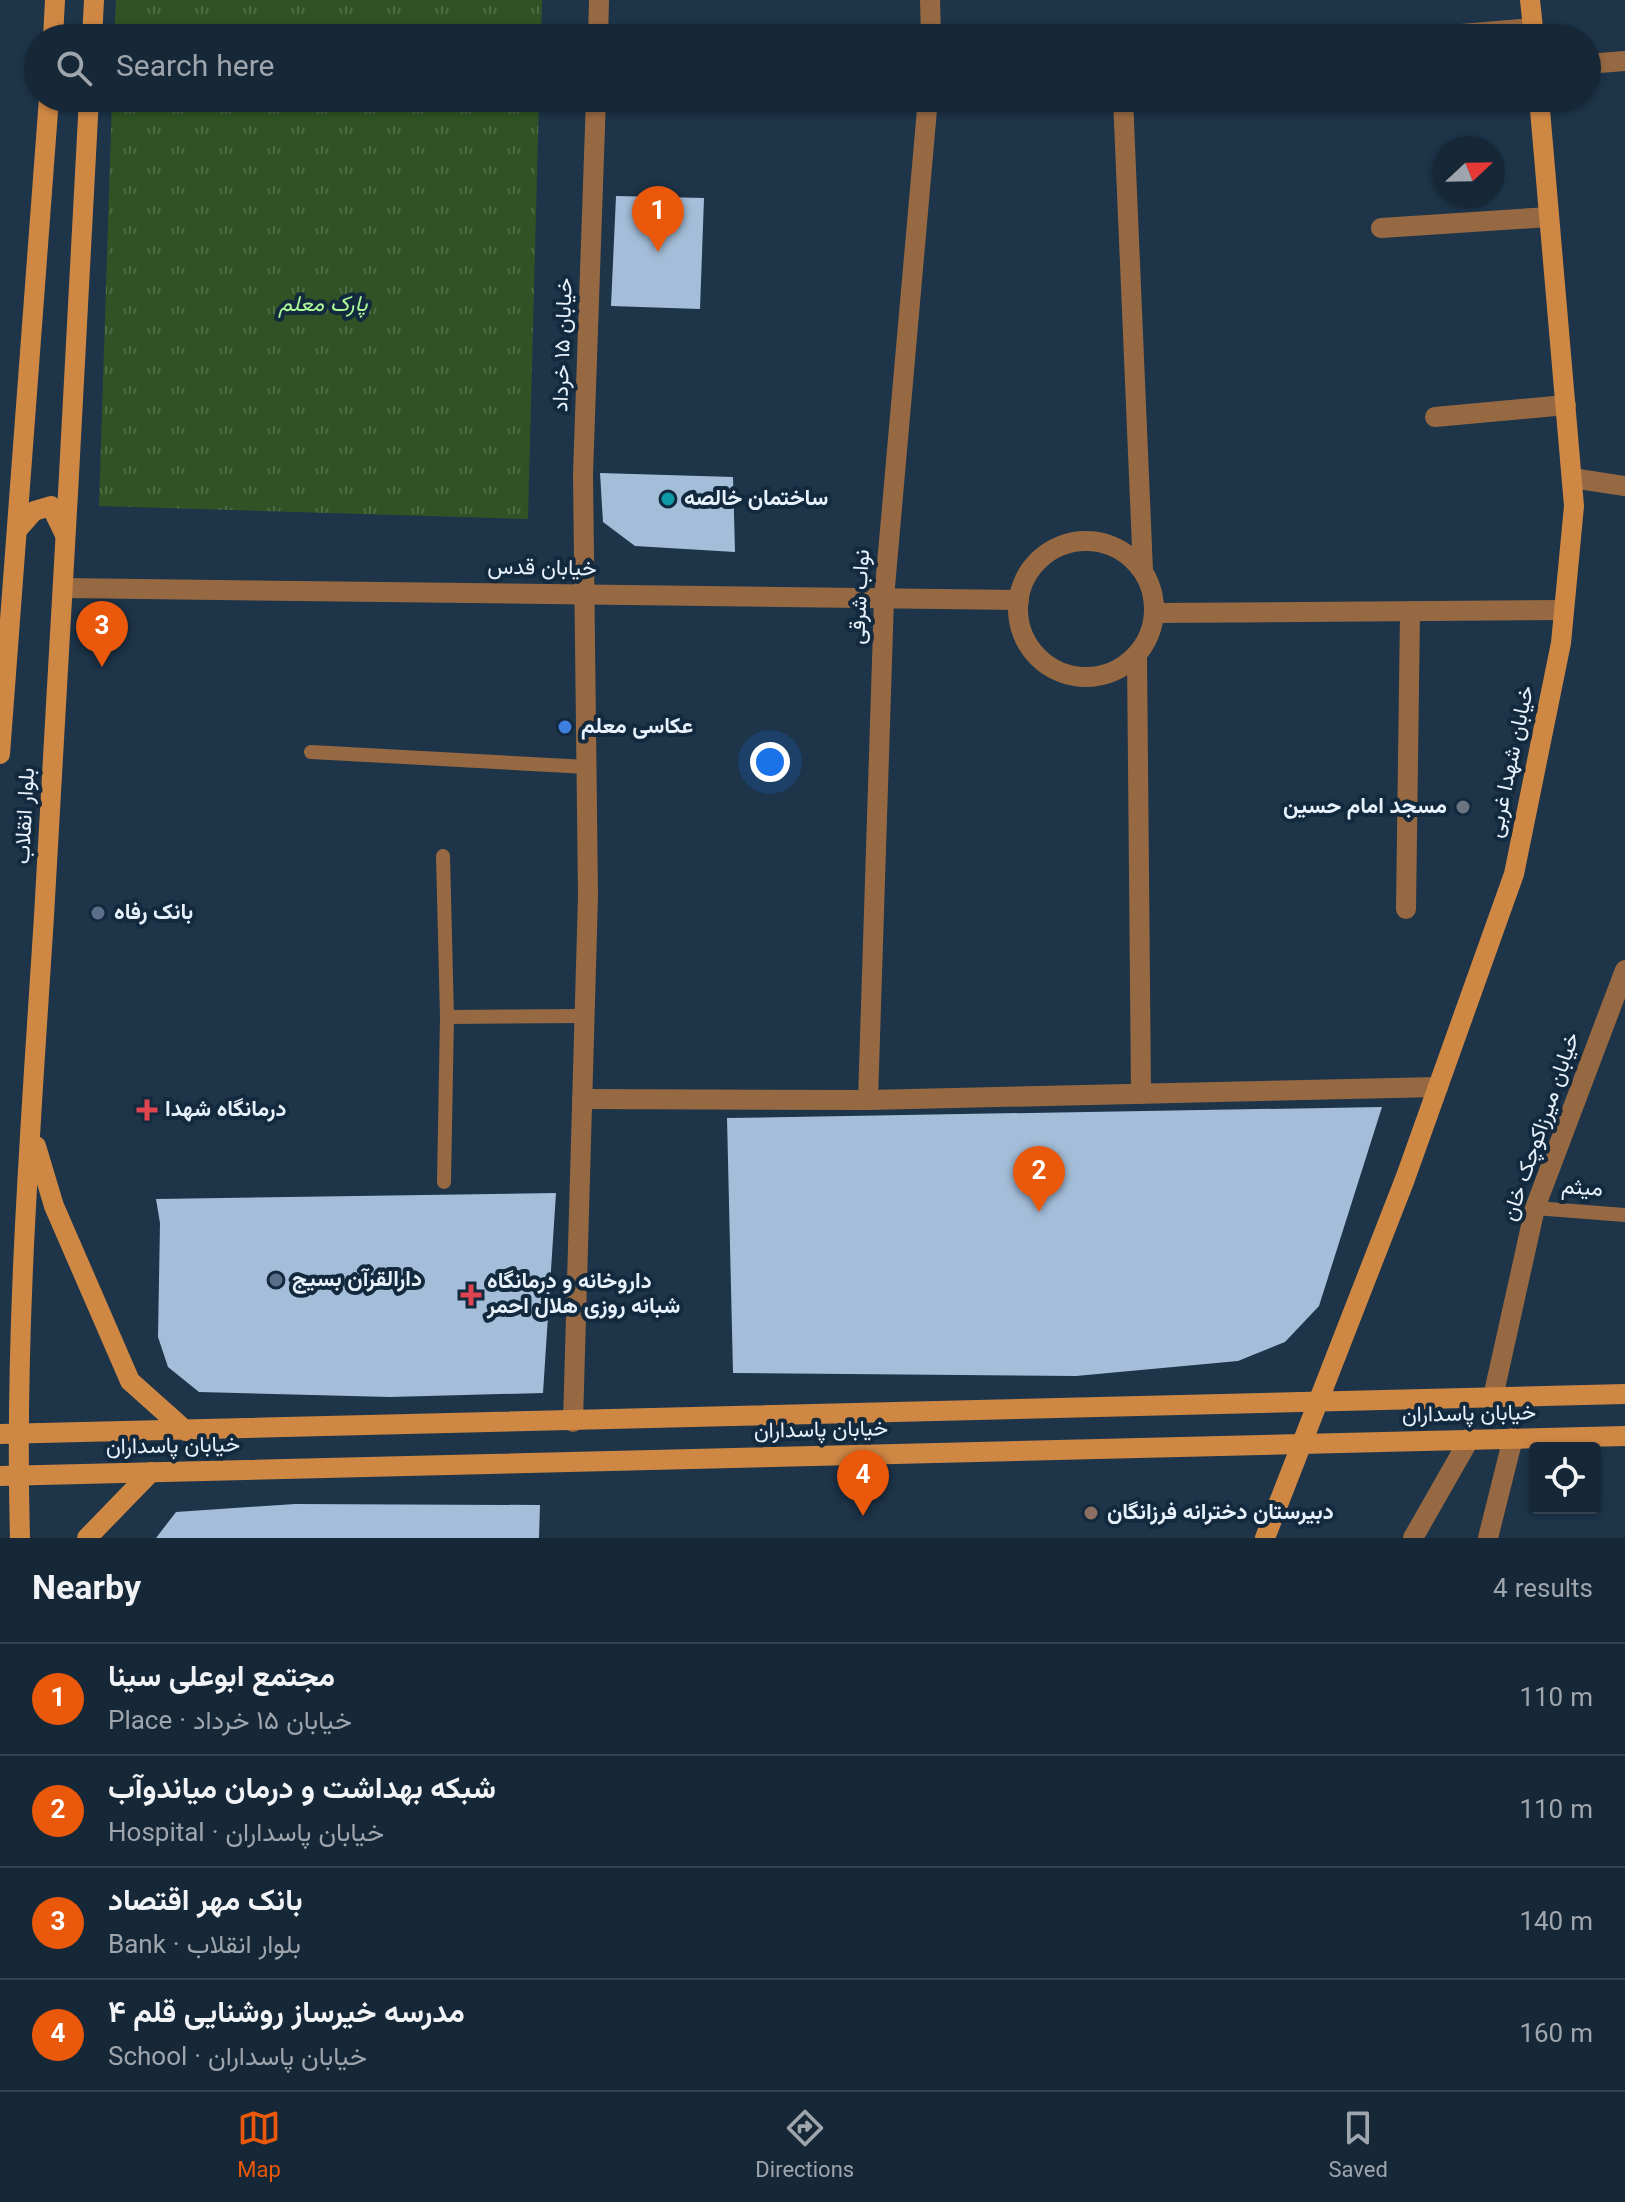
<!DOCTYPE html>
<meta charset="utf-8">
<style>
body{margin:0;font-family:Georgia,Vazirmatn,serif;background:#1f2f3f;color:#f1f3f6}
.controls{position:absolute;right:24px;bottom:24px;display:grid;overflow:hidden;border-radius:8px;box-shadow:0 2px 6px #0004}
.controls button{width:72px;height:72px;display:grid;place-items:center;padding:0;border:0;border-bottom:2px solid #354452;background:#162737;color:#f1f3f6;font:40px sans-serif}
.compass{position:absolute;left:1433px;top:136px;width:72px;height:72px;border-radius:50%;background:#162737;box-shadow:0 2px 6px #0004;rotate:68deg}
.you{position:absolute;left:770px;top:762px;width:28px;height:28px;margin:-20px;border:6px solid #fff;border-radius:50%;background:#1a73e8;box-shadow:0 0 0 12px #1a73e833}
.badge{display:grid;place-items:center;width:52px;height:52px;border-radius:50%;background:#ea580c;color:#fff;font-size:26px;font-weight:700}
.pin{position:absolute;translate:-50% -66px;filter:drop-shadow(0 2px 4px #0008)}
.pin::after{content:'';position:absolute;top:42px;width:28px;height:24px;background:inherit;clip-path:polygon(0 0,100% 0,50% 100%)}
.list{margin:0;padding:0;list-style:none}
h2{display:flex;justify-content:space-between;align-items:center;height:104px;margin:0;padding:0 32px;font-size:34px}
h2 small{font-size:26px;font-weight:400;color:#9ea5ad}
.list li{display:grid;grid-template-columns:52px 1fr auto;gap:24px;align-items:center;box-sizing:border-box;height:112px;padding:0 32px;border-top:2px solid #354452}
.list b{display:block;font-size:30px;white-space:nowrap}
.list p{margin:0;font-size:26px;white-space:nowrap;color:#9ea5ad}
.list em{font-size:26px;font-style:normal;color:#9ea5ad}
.icon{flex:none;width:44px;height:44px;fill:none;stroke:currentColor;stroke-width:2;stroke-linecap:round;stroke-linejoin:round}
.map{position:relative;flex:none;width:1625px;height:1538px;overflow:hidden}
.search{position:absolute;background:#162737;box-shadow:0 2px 6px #0004;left:24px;right:24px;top:24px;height:88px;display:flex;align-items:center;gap:20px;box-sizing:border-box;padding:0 28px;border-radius:44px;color:#9ea5ad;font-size:30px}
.sheet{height:552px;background:#162737}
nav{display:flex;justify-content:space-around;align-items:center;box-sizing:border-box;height:112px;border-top:2px solid #354452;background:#162737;font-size:22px;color:#9ea5ad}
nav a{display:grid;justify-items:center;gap:4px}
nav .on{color:#ea580c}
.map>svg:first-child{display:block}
</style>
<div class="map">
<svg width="1625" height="1538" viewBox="0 0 1625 1538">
<defs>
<pattern id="park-tufts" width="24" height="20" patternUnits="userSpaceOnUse" patternTransform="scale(2)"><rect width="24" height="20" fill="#2f5324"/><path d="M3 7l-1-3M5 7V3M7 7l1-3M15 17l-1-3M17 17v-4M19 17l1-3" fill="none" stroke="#4d6c45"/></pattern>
</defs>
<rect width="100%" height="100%" fill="#1d3449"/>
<g fill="url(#park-tufts)">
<path d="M116,0H542L541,38H114Z"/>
<path d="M112,98H539L528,519L99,506Z"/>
</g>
<g fill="#a4bed9">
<path d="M616,196L704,198L700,309L611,306Z"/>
<path d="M600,473L733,477L735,552L635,546L603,522Z"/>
<path d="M1382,1107L1319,1306L1285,1342L1238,1361L1076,1376L733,1373L727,1118Z"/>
<path d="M556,1193L543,1393L390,1397L199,1392L168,1367L158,1337L160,1223L156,1199Z"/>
<path d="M295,1504L540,1505L539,1538H156L176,1512Z"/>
</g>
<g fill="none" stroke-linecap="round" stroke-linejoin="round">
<g stroke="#976942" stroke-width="14">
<path d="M311,752L587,767"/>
<path d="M443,856L447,1017"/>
<path d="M444,1182L447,1017L585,1016"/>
<path d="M1535,1208L1625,1215"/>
</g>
<g stroke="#976942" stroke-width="20">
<path d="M930,0L931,38"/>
<path d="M598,38L599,0"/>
<path d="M1414,38L1533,28"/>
<path d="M1587,64L1625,61"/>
<path d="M1123,98L1143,571"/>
<path d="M1381,228L1549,217"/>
<path d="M1435,417L1566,405"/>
<path d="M1572,478L1625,486"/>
<circle cx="1086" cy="609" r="68"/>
<path d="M64,588L1019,600"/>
<path d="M1154,613L1564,610"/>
<path d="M1137,655L1141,1094"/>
<path d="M1406,909L1410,611"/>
<path d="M582,1099L868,1100L1438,1087"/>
<path d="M868,1100L884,598L928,98"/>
<path d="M1493,1397L1535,1208L1625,970"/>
<path d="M573,1422L588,896L583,474L596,98"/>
<path d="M1413,1538L1470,1438"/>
<path d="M1488,1538L1513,1438"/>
</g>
<g stroke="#cf8744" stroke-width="20">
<path d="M1530,0L1534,38"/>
<path d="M53,38L55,0"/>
<path d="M92,38L94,0"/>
<path d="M19,528L34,511L51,506L65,535"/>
<path d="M0,754L49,98"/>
<path d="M36,1146L54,1206L130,1381L186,1431"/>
<path d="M0,1434L1625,1394"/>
<path d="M0,1476L1625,1436"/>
<path d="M20,1538C14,1331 31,1123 44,916C60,643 75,371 89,98"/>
<path d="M87,1538L151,1472"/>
<path d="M1265,1538L1405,1179L1514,874L1561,643L1574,506L1539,98"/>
</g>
</g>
<circle fill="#0f9aa8" stroke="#13293e" stroke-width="3" cx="668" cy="499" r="8"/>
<circle fill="#3f7fe0" stroke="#13293e" stroke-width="3" cx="565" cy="727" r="8"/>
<circle fill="#6b7280" stroke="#13293e" stroke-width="3" cx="1463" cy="807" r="8"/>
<g fill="#5c6f8a" stroke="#13293e" stroke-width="3">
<circle cx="98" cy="913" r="8"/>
<circle cx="276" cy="1280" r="8"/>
</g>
<g fill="#e0444e" stroke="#13293e" stroke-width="3">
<path d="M143 1098h8v8h8v8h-8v8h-8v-8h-8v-8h8z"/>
<path d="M467 1283h8v8h8v8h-8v8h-8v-8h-8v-8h8z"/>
</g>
<circle fill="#8d6e63" stroke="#13293e" stroke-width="3" cx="1091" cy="1513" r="8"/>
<g text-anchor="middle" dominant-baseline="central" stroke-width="8" stroke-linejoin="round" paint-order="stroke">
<g font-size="22" font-style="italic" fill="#adf897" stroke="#13293e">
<text x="323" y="305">پارک معلم</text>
</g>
<g font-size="22" fill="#e6f1fc" stroke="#13293e">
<text transform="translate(564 345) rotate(-88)">خیابان ۱۵ خرداد</text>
<text transform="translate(542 569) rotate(1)">خیابان قدس</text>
<text transform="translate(861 597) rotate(-87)">نواب شرقی</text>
<text transform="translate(1512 762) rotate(-78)">خیابان شهدا غربی</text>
<text transform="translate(26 816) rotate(-87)">بلوار انقلاب</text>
<text transform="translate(1542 1127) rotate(-71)">خیابان میرزاکوچک خان</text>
<text transform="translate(1582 1189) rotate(4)">میثم</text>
<text transform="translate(1469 1415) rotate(-1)">خیابان پاسداران</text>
<text transform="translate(821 1431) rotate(-1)">خیابان پاسداران</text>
<text transform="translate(173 1447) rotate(-1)">خیابان پاسداران</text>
</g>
<g font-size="22" font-weight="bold" fill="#e6f1fc" stroke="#13293e" text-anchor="start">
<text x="684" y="499">ساختمان خالصه</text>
<text x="581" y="727">عکاسی معلم</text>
<text x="1447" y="807" text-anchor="end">مسجد امام حسین</text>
<text x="114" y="913">بانک رفاه</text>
<text x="165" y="1110">درمانگاه شهدا</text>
<text x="292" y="1280">دارالقرآن بسیج</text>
<text x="487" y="1282">داروخانه و درمانگاه<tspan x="487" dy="25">شبانه روزی هلال احمر</tspan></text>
<text x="1107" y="1513">دبیرستان دخترانه فرزانگان</text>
</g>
</g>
</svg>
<div class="controls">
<button><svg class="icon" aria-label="locate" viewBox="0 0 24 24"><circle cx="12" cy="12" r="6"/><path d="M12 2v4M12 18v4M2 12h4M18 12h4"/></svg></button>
</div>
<svg class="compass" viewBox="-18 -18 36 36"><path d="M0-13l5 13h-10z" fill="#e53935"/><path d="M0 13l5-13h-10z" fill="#9ea5ad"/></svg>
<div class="you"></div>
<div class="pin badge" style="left:658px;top:252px">1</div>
<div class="pin badge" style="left:1039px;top:1212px">2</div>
<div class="pin badge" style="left:102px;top:667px">3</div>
<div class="pin badge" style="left:863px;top:1516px">4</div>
<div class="search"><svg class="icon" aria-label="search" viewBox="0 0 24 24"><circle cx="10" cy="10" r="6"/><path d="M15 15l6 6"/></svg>Search here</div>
</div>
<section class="sheet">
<h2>Nearby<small>4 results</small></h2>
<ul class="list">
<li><span class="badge">1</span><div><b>مجتمع ابوعلی سینا</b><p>Place · خیابان ۱۵ خرداد</p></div><em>110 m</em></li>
<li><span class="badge">2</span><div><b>شبکه بهداشت و درمان میاندوآب</b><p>Hospital · خیابان پاسداران</p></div><em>110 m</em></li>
<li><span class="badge">3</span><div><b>بانک مهر اقتصاد</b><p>Bank · بلوار انقلاب</p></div><em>140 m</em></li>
<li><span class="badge">4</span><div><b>مدرسه خیرساز روشنایی قلم ۴</b><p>School · خیابان پاسداران</p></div><em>160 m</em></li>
</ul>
</section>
<nav>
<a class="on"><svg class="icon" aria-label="map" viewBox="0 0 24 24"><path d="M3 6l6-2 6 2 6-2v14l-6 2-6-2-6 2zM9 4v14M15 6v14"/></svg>Map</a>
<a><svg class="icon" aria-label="directions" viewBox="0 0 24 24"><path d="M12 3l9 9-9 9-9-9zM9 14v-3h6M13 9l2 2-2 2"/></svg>Directions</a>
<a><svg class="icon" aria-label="saved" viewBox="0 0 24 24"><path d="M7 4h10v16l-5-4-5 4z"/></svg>Saved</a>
</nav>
